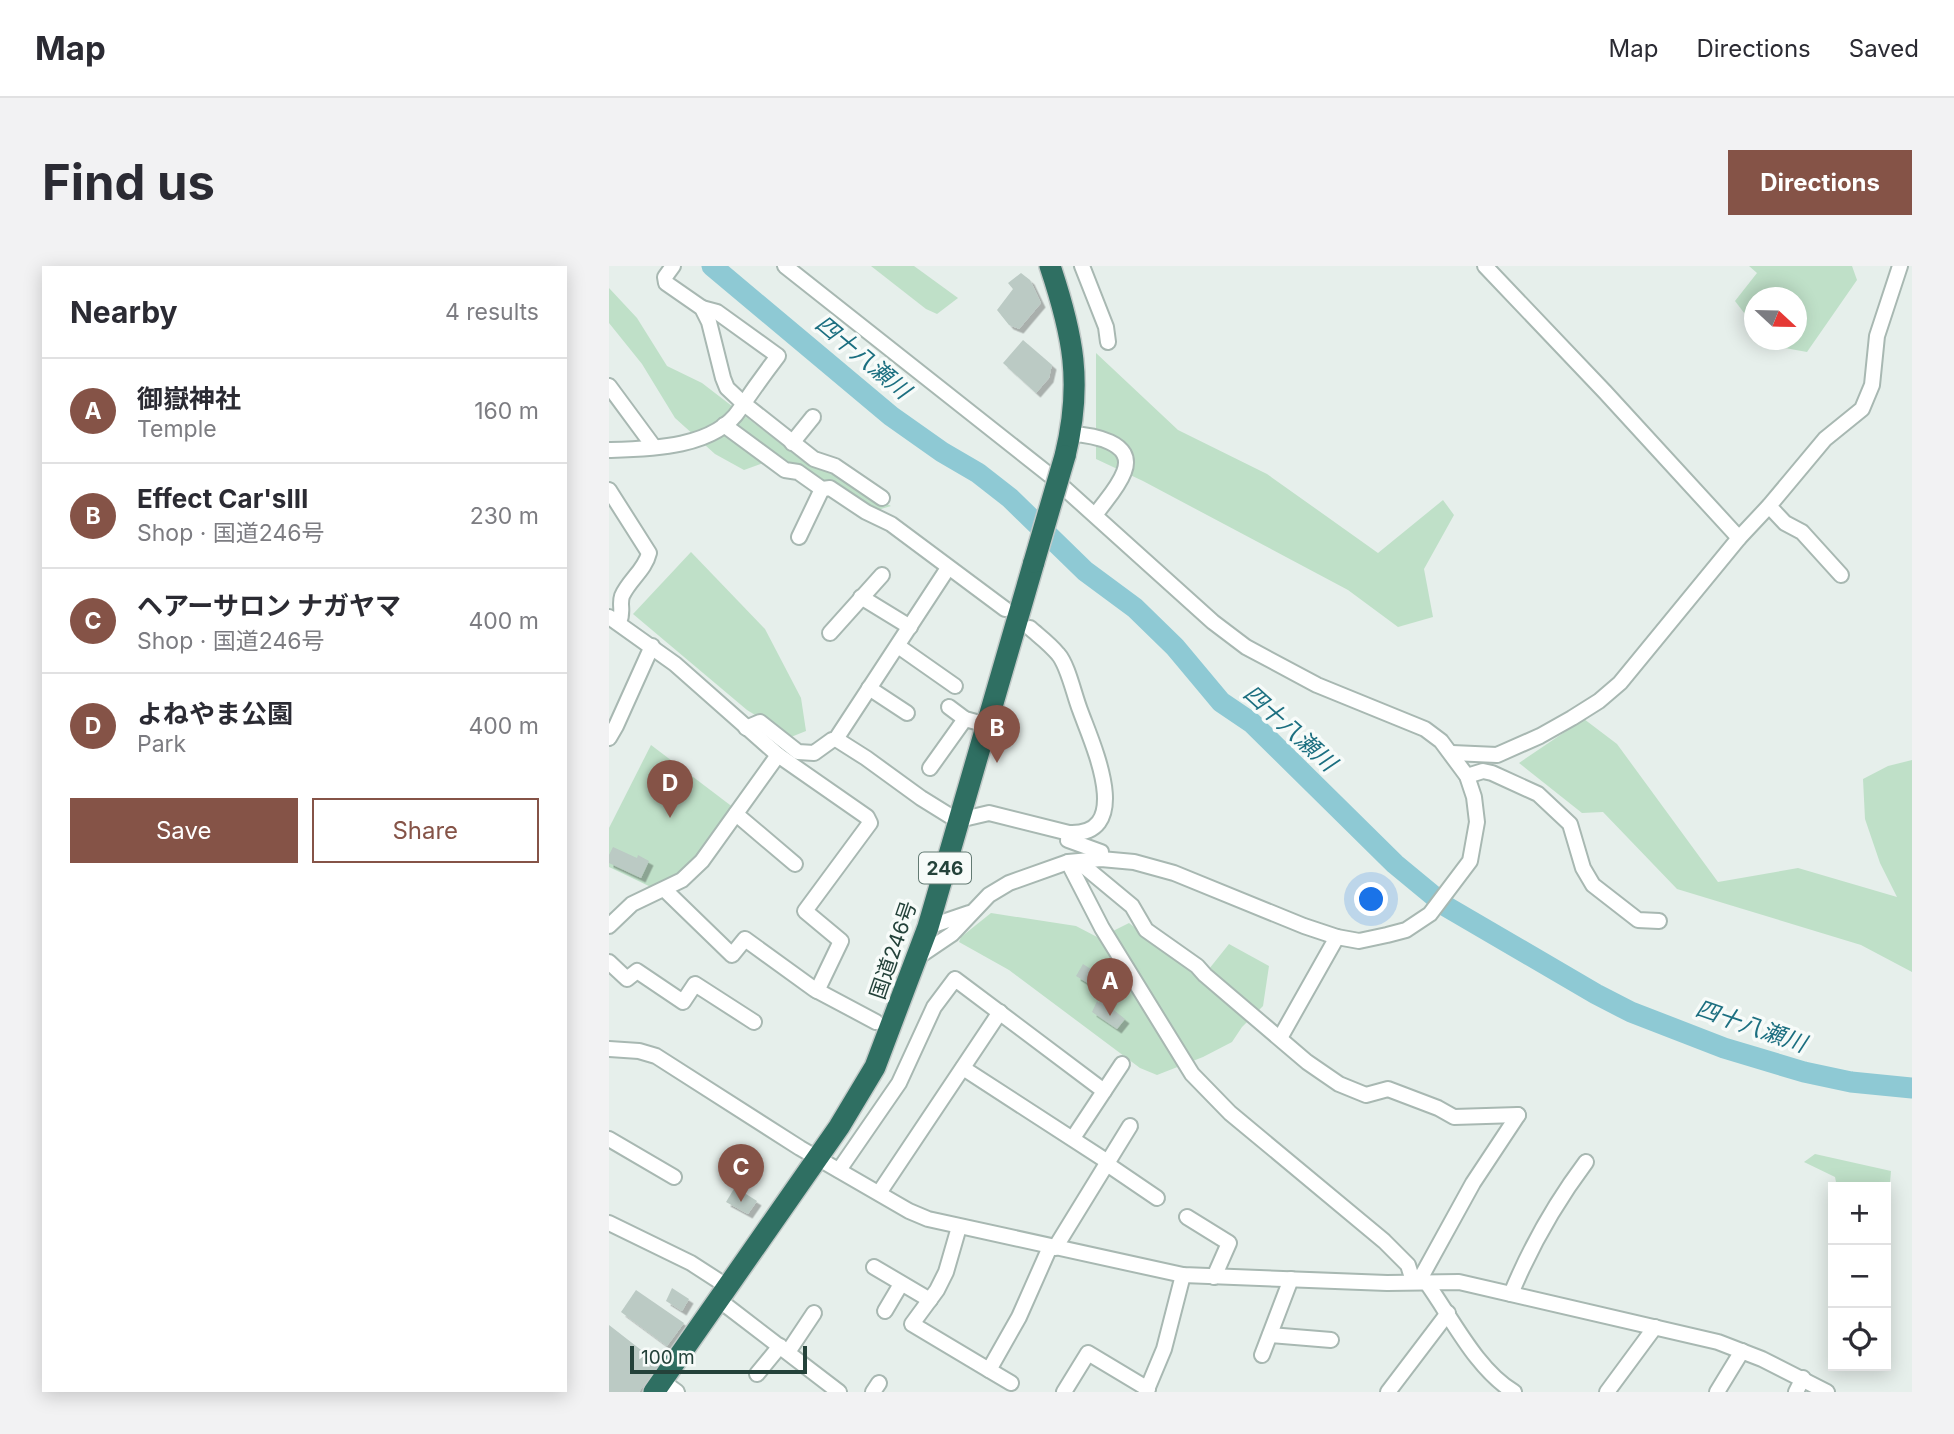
<!DOCTYPE html>
<meta charset="utf-8">
<style>
body{margin:0;font-family:Inter,"Noto Sans JP",sans-serif;background:#f2f2f3;color:#2b2b33}
.controls{position:absolute;right:21px;bottom:21px;display:grid;overflow:hidden;border-radius:0px;box-shadow:0 4px 18px #0003}
.controls button{width:63px;height:63px;display:grid;place-items:center;padding:0;border:0;border-bottom:2px solid #e1e1e2;background:#fff;color:#2b2b33;font:35px sans-serif}
.compass{position:absolute;left:1135px;top:21px;width:63px;height:63px;border-radius:50%;background:#fff;box-shadow:0 4px 18px #0003;rotate:112deg}
.scale{position:absolute;left:21px;bottom:18px;width:177px;box-sizing:border-box;padding-left:7px;border:4px solid #24423a;border-top:0;font-size:19px;line-height:24px;white-space:nowrap;color:#24423a;-webkit-text-stroke:5px #f7fbf9;paint-order:stroke}
.you{position:absolute;left:763px;top:634px;width:24px;height:24px;margin:-18px;border:5px solid #fff;border-radius:50%;background:#1a73e8;box-shadow:0 0 0 10px #1a73e833}
.badge{display:grid;place-items:center;width:46px;height:46px;border-radius:50%;background:#855347;color:#fff;font-size:23px;font-weight:700}
.pin{position:absolute;translate:-50% -58px;filter:drop-shadow(0 2px 4px #0008)}
.pin::after{content:'';position:absolute;top:37px;width:24px;height:21px;background:inherit;clip-path:polygon(0 0,100% 0,50% 100%)}
.list{margin:0;padding:0;list-style:none}
h2{display:flex;justify-content:space-between;align-items:center;height:91px;margin:0;padding:0 28px;font-size:30px}
h2 small{font-size:23px;font-weight:400;color:#7c7c81}
.list li{display:grid;grid-template-columns:46px 1fr auto;gap:21px;align-items:center;box-sizing:border-box;height:105px;padding:0 28px;border-top:2px solid #e1e1e2}
.list b{display:block;font-size:26px;white-space:nowrap}
.list p{margin:0;font-size:23px;white-space:nowrap;color:#7c7c81}
.list em{font-size:23px;font-style:normal;color:#7c7c81}
.actions{display:flex;gap:14px;padding:21px 28px}
.actions a{flex:1;padding:16px 0;border:2px solid #855347;border-radius:0px;text-align:center;font-size:24px;color:#855347}
.actions .main{background:#855347;color:#fff}
.icon{flex:none;width:38px;height:38px;fill:none;stroke:currentColor;stroke-width:2;stroke-linecap:round;stroke-linejoin:round}
.map{position:relative;flex:none;width:1303px;height:1126px;overflow:hidden;border-radius:0px}
header{display:flex;align-items:center;gap:42px;box-sizing:border-box;height:98px;padding:0 35px;background:#fff;border-bottom:2px solid #e1e1e2}
header strong{font-size:33px}
nav{display:flex;gap:38px;margin-inline-start:auto;font-size:24px}
.intro{display:flex;align-items:center;justify-content:space-between;box-sizing:border-box;height:168px;padding:0 42px}
h1{margin:0;font-size:49px}
.button{padding:18px 32px;border-radius:0px;background:#855347;color:#fff;font-size:24px;font-weight:700}
main{display:flex;gap:42px;padding:0 42px}
aside{flex:1;background:#fff;border-radius:0px;box-shadow:0 4px 18px #0003}
.map>svg:first-child{display:block}
</style>
<header>
<strong>Map</strong>
<nav><a>Map</a><a>Directions</a><a>Saved</a></nav>
</header>
<div class="intro"><h1>Find us</h1><a class="button">Directions</a></div>
<main>
<aside>
<h2>Nearby<small>4 results</small></h2>
<ul class="list">
<li><span class="badge">A</span><div><b>御嶽神社</b><p>Temple</p></div><em>160 m</em></li>
<li><span class="badge">B</span><div><b>Effect Car'sⅢ</b><p>Shop · 国道246号</p></div><em>230 m</em></li>
<li><span class="badge">C</span><div><b>ヘアーサロン ナガヤマ</b><p>Shop · 国道246号</p></div><em>400 m</em></li>
<li><span class="badge">D</span><div><b>よねやま公園</b><p>Park</p></div><em>400 m</em></li>
</ul>
<div class="actions"><a class="main">Save</a><a>Share</a></div>
</aside>
<div class="map">
<svg width="1303" height="1126" viewBox="0 0 1303 1126">
<defs>
<filter id="shadow"><feDropShadow dx="4.5" dy="4.5" stdDeviation="0" flood-color="#0004"/></filter>
</defs>
<rect width="100%" height="100%" fill="#e6efeb"/>
<g fill="#bfe0c8">
<path d="M262,0H305L349,32L328,48L317,43Z"/>
<path d="M1140,0H1243L1248,14L1198,86L1160,79L1156,74H1188V32H1146L1145,60L1126,35L1148,7Z"/>
<path d="M0,22L28,52L58,100L93,117L185,188L282,240L262,246L165,193L135,204L106,188L66,152L33,98L0,57Z"/>
<path d="M487,87L569,164L658,208L769,287L834,234L845,249L815,303L824,351L789,361L739,324L534,215L487,193Z"/>
<path d="M82,286L156,363L192,432L197,465L182,471L138,444L24,348Z"/>
<path d="M975,453L1008,478L1109,616L1189,602L1288,631L1271,597L1256,553L1254,513L1279,500L1303,494V706L1252,679L1068,623L994,546L973,547L910,497Z"/>
<path d="M42,479L125,542L79,602L44,622L0,601V562Z"/>
<path d="M382,647L467,660L490,672L520,657L592,713L620,678L660,700L654,740L633,761L623,776L594,791L548,809L531,802L400,704L350,676L352,671Z"/>
<path d="M1206,888L1282,905L1280,928H1277V921H1228L1226,911L1195,896Z"/>
</g>
<g fill="none" stroke-linecap="round" stroke-linejoin="round">
<path stroke="#8ec9d4" stroke-width="21" d="M103,0L282,150L333,186L369,207L401,232L476,305L526,342L566,381L612,436L643,457L786,598L838,641L987,728L1022,746L1115,782L1195,806L1242,816L1303,822"/>
</g>
<g fill="#bbcac4" filter="url(#shadow)">
<path d="M412,7L421,14L432,37L410,63L400,59L388,44L404,23L399,17Z"/>
<path d="M414,74L443,99L440,112L427,127L394,97Z"/>
<path d="M4,581L28,592L29,589L40,595L32,612L0,597V589Z"/>
<path d="M474,698L497,713L490,724L467,710Z"/>
<path d="M492,734L516,753L508,763L483,746L488,735L490,737Z"/>
<path d="M126,921L148,935L139,948L117,936Z"/>
<path d="M63,1022L80,1033L73,1045L57,1035Z"/>
<path d="M27,1024L75,1057L58,1080L12,1046Z"/>
<path d="M0,1059L50,1098L30,1126H0Z"/>
</g>
<g fill="none" stroke-linecap="round" stroke-linejoin="round">
<g stroke="#a8b8b2" stroke-width="18">
<g id="minor">
<path d="M64,0L56,11L57,17L93,42L100,56L114,112L118,122L134,137L205,193L226,200L273,232"/>
<path d="M176,0L443,211L604,356L637,381L708,419L816,463L832,475L858,510L865,531L868,556L861,595L821,648L797,664L778,669L750,675L728,671L695,660L565,607L525,596L492,593L459,596L400,617L380,629L343,668L309,691"/>
<path d="M473,0L497,61L499,76"/>
<path d="M876,0L996,126L1130,272"/>
<path d="M0,120L45,181"/>
<path d="M115,159L176,204L189,206L213,223L221,222L257,246L282,258L396,343"/>
<path d="M462,168C483,169 527,176 515,206C509,222 496,235 487,248"/>
<path d="M183,177L204,151"/>
<path d="M0,184C41,183 106,182 131,143C143,125 156,107 169,90L108,46L93,42"/>
<path d="M0,224L40,287C36,304 20,314 13,330C10,339 15,345 10,357"/>
<path d="M1160,240L1176,257L1193,266L1232,309"/>
<path d="M190,271L213,223"/>
<path d="M252,331L301,361"/>
<path d="M0,351L66,398L169,489L258,551L261,557L196,645L232,675L208,725"/>
<path d="M221,367L273,309"/>
<path d="M289,380L346,420"/>
<path d="M260,422L298,447"/>
<path d="M340,441L356,453L378,459"/>
<path d="M137,462L151,456L189,486L205,487L223,474L227,473L339,302"/>
<path d="M0,472L7,460L43,380"/>
<path d="M227,473L257,492L312,532L341,550L350,554L380,547L460,567C527,570 482,475 471,444C465,429 459,399 449,388C441,378 430,370 421,362"/>
<path d="M843,487L888,489L931,470L963,452L990,435L1011,417L1130,272L1160,240L1216,173L1253,143L1263,119L1268,70L1291,0"/>
<path d="M321,502L356,453"/>
<path d="M858,510L874,505L883,507L929,528L961,558L974,602L984,619L1029,654L1050,655"/>
<path d="M127,548L186,598"/>
<path d="M460,567L459,574L492,586V593"/>
<path d="M472,595L476,601L523,640L537,664L588,700L596,709L698,796L730,818L757,829L779,823L829,842L845,851L909,849"/>
<path d="M459,596L493,662L583,808L621,847L775,975L799,999L804,1015"/>
<path d="M56,624L123,689L136,673L205,723L267,756"/>
<path d="M0,660L23,638L73,614L93,595L169,489"/>
<path d="M319,661L360,647"/>
<path d="M0,696L18,713L28,705L74,736L86,718L145,756"/>
<path d="M671,772L728,671"/>
<path d="M0,783L30,785L47,790L191,882L300,945L319,953L574,1009L778,1017L850,1016L1109,1076L1153,1093L1218,1126"/>
<path d="M354,802L499,896"/>
<path d="M464,872L513,798"/>
<path d="M0,873L65,911"/>
<path d="M498,898L548,932"/>
<path d="M230,904L290,817L325,741L346,713L495,825"/>
<path d="M270,927L391,746"/>
<path d="M578,951L620,977L605,1011"/>
<path d="M0,957L82,997L119,1021"/>
<path d="M350,961L337,1006L328,1024L303,1058L380,1104L410,1051L441,981"/>
<path d="M446,982L521,860"/>
<path d="M265,1001L321,1034"/>
<path d="M810,1015L864,917L909,849"/>
<path d="M817,1016C843,1052 867,1103 905,1126"/>
<path d="M902,1028C921,982 947,936 977,896"/>
<path d="M110,1034L230,1126"/>
<path d="M276,1045L292,1018"/>
<path d="M661,1069L722,1074"/>
<path d="M179,1086L205,1047"/>
<path d="M653,1089L682,1013"/>
<path d="M380,1104L402,1117"/>
<path d="M148,1108L171,1080"/>
<path d="M53,1115L68,1126"/>
<path d="M264,1126L270,1117"/>
<path d="M455,1126L479,1087L539,1123"/>
<path d="M537,1126L555,1083L574,1009"/>
<path d="M779,1126L839,1047"/>
<path d="M998,1126L1046,1061"/>
<path d="M1108,1126L1133,1085"/>
<path d="M1187,1126L1194,1112"/>
</g>
</g>
<g stroke="#c2cac8" stroke-width="24">
<g id="highway">
<path d="M441,0C464,69 474,117 456,190"/>
<path d="M45,1126L230,861L266,801L319,661L425,296"/>
</g>
</g>
<use href="#minor" stroke="#fff" stroke-width="14"/>
<use href="#highway" stroke="#2f6f62" stroke-width="21"/>
<g stroke="#c2cac8" stroke-width="24" stroke-linecap="butt">
<path id="highway-bridge" d="M425,296L456,190"/>
</g>
<use href="#highway-bridge" stroke="#2f6f62" stroke-width="21"/>
</g>
<g text-anchor="middle" dominant-baseline="central" stroke-width="7" stroke-linejoin="round" paint-order="stroke">
<rect fill="#f7fbf9" stroke="#637a73" stroke-width="2" x="310" y="586.5" width="52" height="31" rx="5"/>
<g font-size="19" font-weight="bold" fill="#24423a">
<text x="336" y="602">246</text>
</g>
<g font-size="21" fill="#24423a" stroke="#f7fbf9">
<text transform="translate(284 684) rotate(-71)">国道246号</text>
</g>
<g font-size="23" font-style="italic" fill="#1c6f80" stroke="#f7fbf9">
<text transform="translate(254 91) rotate(40)">四十八瀬川</text>
<text transform="translate(681 462) rotate(42)">四十八瀬川</text>
<text transform="translate(1142 760) rotate(19)">四十八瀬川</text>
</g>
</g>
</svg>
<div class="controls">
<button>+</button>
<button>−</button>
<button><svg class="icon" aria-label="locate" viewBox="0 0 24 24"><circle cx="12" cy="12" r="6"/><path d="M12 2v4M12 18v4M2 12h4M18 12h4"/></svg></button>
</div>
<svg class="compass" viewBox="-18 -18 36 36"><path d="M0-13l5 13h-10z" fill="#e53935"/><path d="M0 13l5-13h-10z" fill="#7c7c81"/></svg>
<div class="scale">100 m</div>
<div class="you"></div>
<div class="pin badge" style="left:501px;top:750px">A</div>
<div class="pin badge" style="left:388px;top:497px">B</div>
<div class="pin badge" style="left:132px;top:936px">C</div>
<div class="pin badge" style="left:61px;top:552px">D</div>
</div>
</main>
